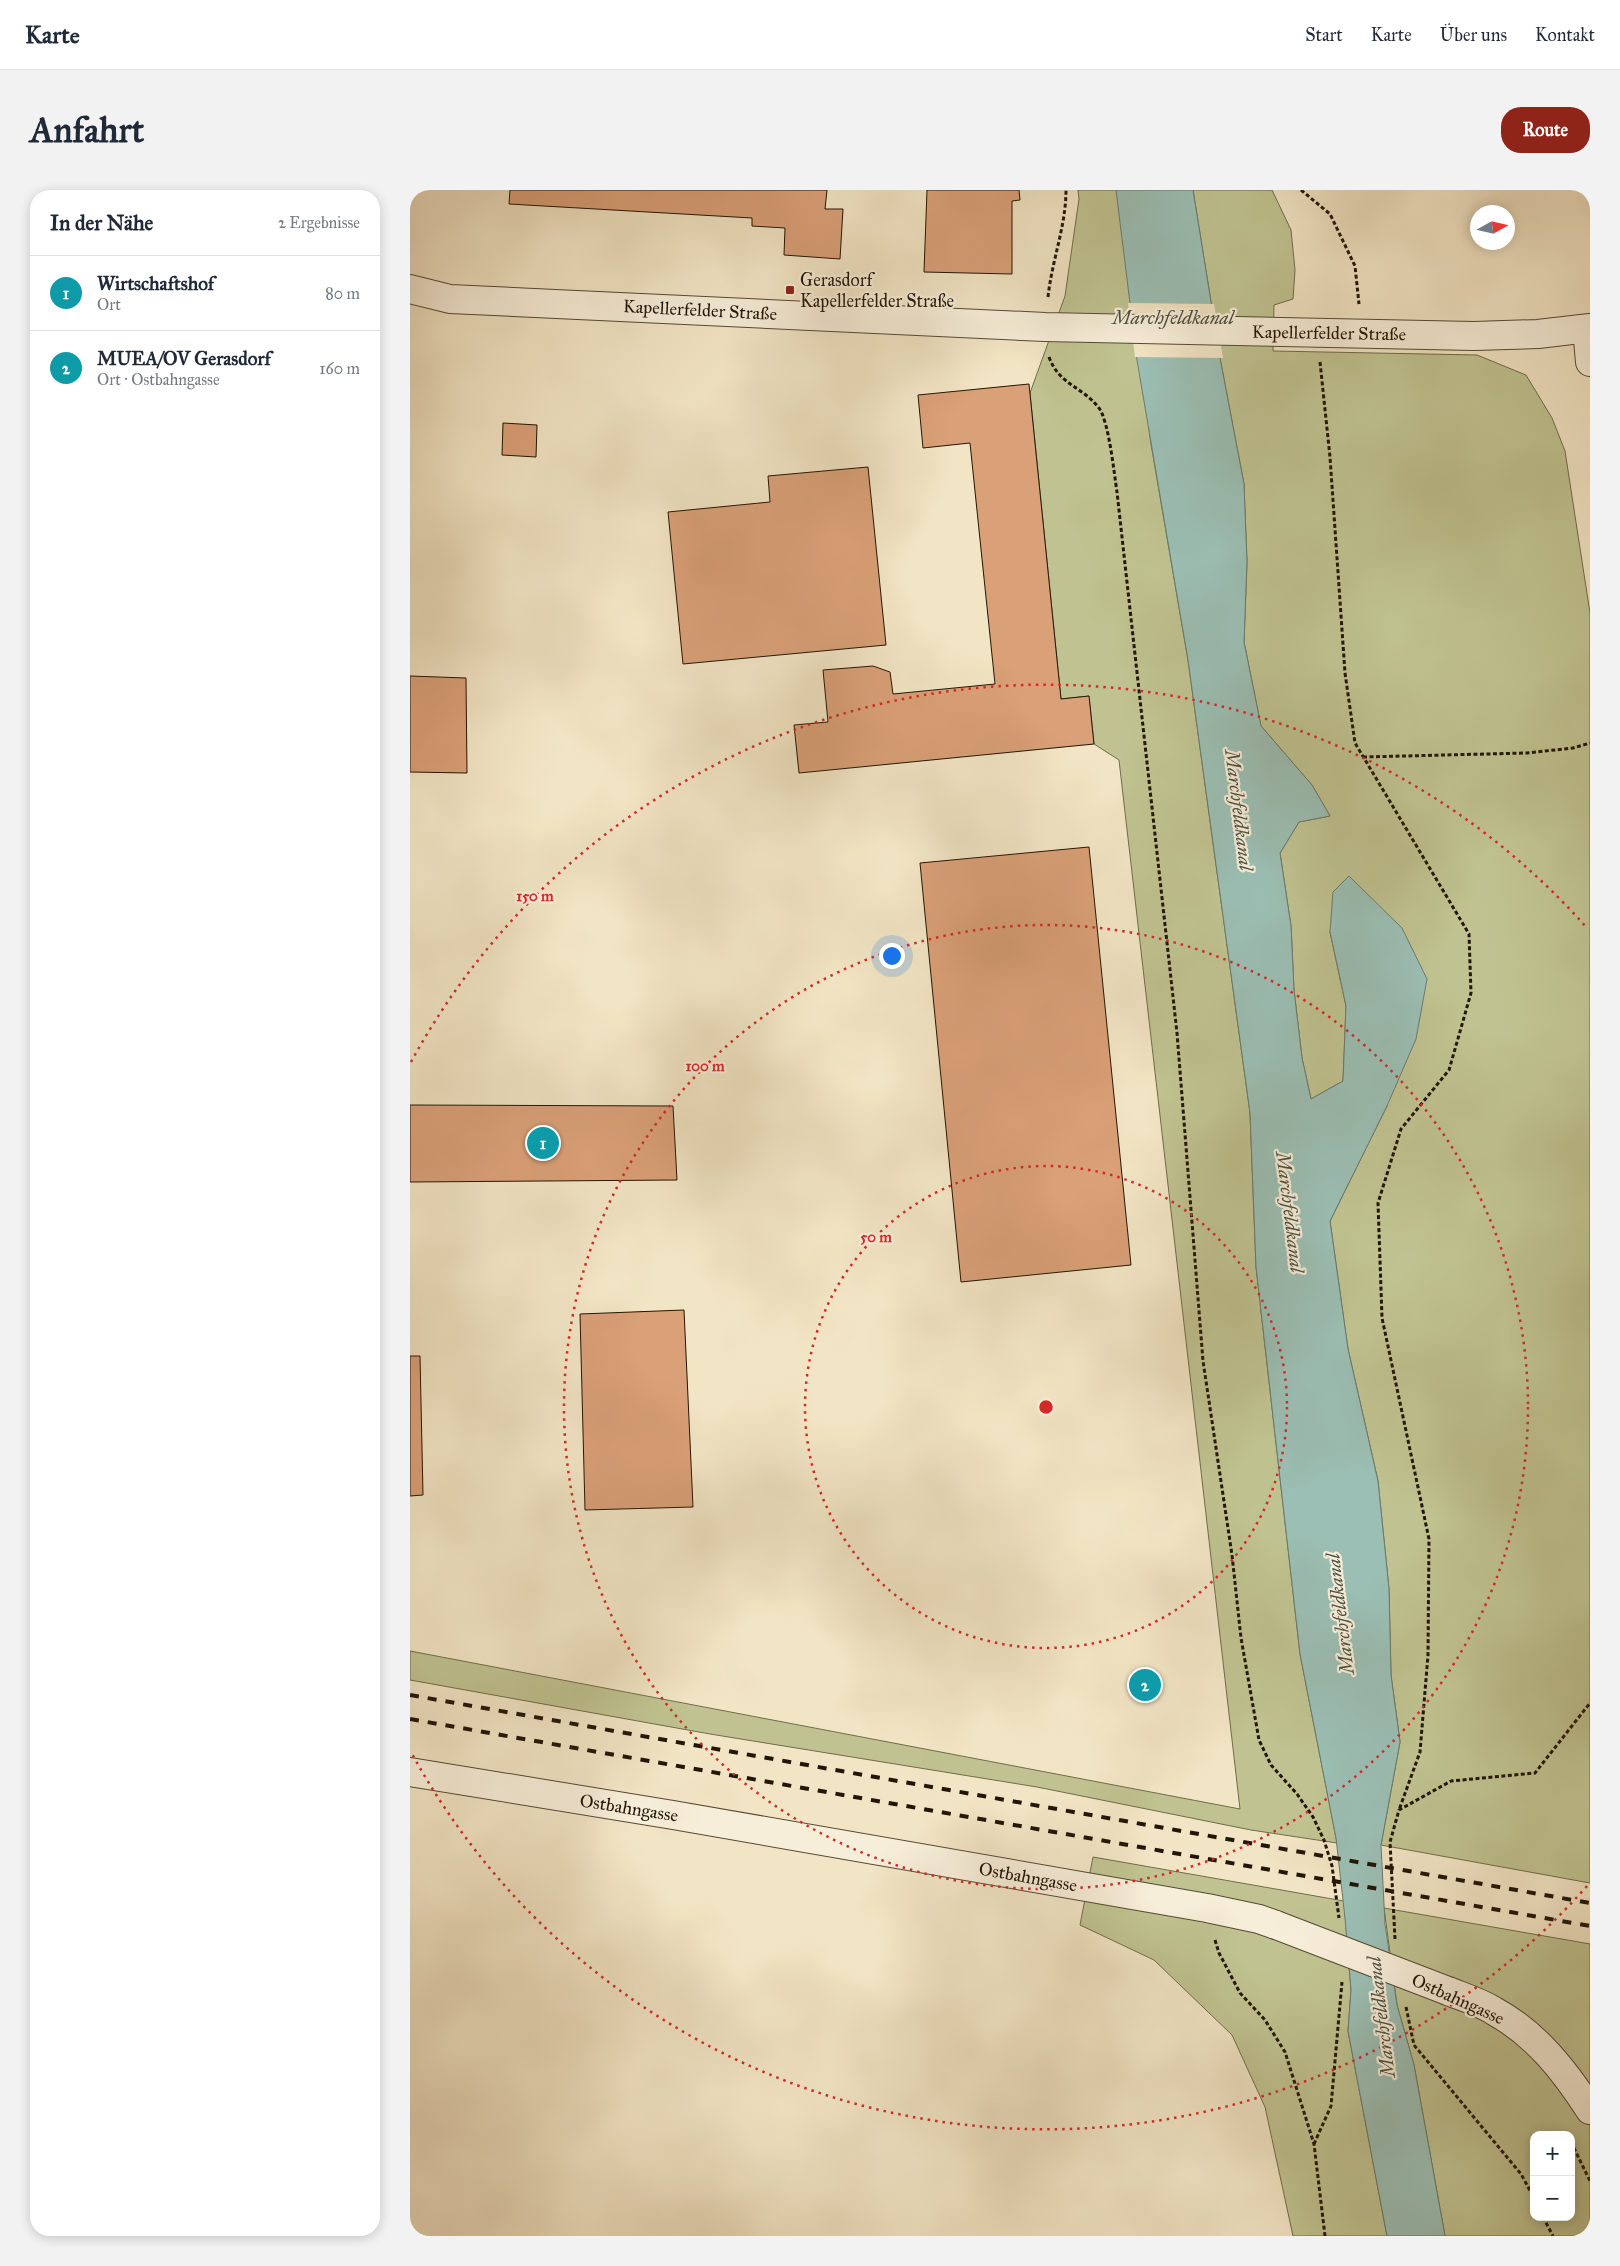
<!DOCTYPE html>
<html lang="de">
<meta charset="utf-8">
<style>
body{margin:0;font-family:"IM FELL Great Primer",serif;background:#f2f2f3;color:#1f2937}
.controls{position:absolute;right:15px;bottom:15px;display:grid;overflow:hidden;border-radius:10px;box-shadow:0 2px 12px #0003}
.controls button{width:45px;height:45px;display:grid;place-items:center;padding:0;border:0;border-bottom:1px solid #e0e1e3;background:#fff;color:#1f2937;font:25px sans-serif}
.compass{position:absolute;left:1060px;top:15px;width:45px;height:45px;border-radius:50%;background:#fff;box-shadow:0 2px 12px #0003;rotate:82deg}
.you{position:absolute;left:481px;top:765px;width:18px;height:18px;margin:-12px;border:4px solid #fff;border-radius:50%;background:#1a73e8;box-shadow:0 0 0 8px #1a73e833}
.badge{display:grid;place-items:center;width:32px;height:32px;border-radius:50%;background:#8f2418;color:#fff;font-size:16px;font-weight:700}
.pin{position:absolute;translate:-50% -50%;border:2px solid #fff;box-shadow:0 1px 5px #0006}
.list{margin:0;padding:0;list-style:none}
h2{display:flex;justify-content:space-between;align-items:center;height:65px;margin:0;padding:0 20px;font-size:21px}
h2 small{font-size:16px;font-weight:400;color:#747a83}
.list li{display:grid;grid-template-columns:32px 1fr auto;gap:15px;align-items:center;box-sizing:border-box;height:75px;padding:0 20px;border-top:1px solid #e0e1e3}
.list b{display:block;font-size:19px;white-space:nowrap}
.list p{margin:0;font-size:16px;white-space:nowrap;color:#747a83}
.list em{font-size:16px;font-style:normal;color:#747a83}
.map{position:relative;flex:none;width:1180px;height:2046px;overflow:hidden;border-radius:20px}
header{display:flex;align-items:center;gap:30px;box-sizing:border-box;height:70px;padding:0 25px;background:#fff;border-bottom:1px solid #e0e1e3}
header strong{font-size:24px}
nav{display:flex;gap:28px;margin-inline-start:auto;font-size:18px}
.intro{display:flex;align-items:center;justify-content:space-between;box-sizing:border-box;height:120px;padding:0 30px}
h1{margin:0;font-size:35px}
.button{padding:12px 22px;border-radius:20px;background:#8f2418;color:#fff;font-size:18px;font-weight:700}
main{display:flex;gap:30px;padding:0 30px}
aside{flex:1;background:#fff;border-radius:20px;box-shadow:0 2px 12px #0003}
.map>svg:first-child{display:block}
</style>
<header>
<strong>Karte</strong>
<nav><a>Start</a><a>Karte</a><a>Über uns</a><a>Kontakt</a></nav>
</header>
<div class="intro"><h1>Anfahrt</h1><a class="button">Route</a></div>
<main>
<aside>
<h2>In der Nähe<small>2 Ergebnisse</small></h2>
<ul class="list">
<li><span class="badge" style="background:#0f9aa8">1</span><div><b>Wirtschaftshof</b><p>Ort</p></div><em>80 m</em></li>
<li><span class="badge" style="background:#0f9aa8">2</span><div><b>MUEA/OV Gerasdorf</b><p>Ort · Ostbahngasse</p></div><em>160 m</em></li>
</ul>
</aside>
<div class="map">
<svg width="1180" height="2046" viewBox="0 0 1180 2046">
<rect width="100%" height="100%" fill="#f2e5c5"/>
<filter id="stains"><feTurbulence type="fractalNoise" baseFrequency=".004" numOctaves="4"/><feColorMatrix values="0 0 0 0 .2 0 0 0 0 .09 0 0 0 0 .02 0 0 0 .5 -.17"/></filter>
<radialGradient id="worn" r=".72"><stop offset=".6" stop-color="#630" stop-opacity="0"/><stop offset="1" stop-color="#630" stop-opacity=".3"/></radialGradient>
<g fill="#c0c391" stroke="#706c4b" fill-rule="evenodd">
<path d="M668,0H708L741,254L778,470L840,923L846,1077L890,1464L927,1653L841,1640L627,1597L300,1544L0,1490V1461L830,1619L709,570L684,554L679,506L651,509L620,203L655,106L669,9Z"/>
<path d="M783,0H862L881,40L885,80L883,109L864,115L863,161L1067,165L1116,185L1142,228L1155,261L1180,423V1693L971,1655L990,1552L981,1485L979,1399L968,1291L938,1159L920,1031L977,916L920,742L936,816L933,891L901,909L892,868L884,800L881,736L870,663L889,632L920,626L902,595L851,536L834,452L837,372L834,294L810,168Z"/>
<path d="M683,1667L934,1711L941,1800L938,1841L977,2046H883L855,1917L822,1845L744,1770L670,1735Z"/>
<path d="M974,1718L1180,1754V2046H1035L1004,1875L987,1815ZM1124,1945H1161V2027H1124Z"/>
</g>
<path fill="#9bbfb4" stroke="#6a7b6e" d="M706,0H783L810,168L834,294L837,372L834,452L851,536L902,595L920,626L889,632L870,663L881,736L884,800L892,868L901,909L933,891L936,816L920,742L923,702L939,686L992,738L1017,789L1006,849L977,916L920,1031L938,1159L968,1291L979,1399L981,1485L990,1552L971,1655L975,1734L987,1815L1004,1875L1035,2046H977L938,1841L941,1800L935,1728L926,1648L890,1464L846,1077L840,923L778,470L727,170Z"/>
<path fill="#f2e5c5" d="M718,113L804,114L813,168L725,167Z"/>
<g fill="#daa078" stroke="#211505">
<path d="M100,0H417L415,19H433L430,69L374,65L375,38L342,36V28L99,14Z"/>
<path d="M517,0H609L610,10L602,11V84L514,82Z"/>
<path d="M619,194L651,509L679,506L684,554L389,583L384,535L418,532L413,480L463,476L480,482L483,504L585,494L560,253L513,258L508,205Z"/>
<path d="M93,233L127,235L126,267L92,265Z"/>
<path d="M458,277L476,455L273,474L258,322L360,312L358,286Z"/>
<path d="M0,486L56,488L57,583L0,582Z"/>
<path d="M679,657L721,1075L551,1092L510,673Z"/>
<path d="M0,915L263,916L267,990L0,992Z"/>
<path d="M274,1120L283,1317L175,1320L170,1124Z"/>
<path d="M0,1166H10L13,1305L0,1306Z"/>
<path d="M735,1483L746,1499L734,1506L724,1491Z"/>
</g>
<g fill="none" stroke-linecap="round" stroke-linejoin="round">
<g stroke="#554935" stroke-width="30">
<g id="minor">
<path d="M0,99L40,109L635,137L1064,146L1128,144L1180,138"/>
<path d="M1177,139L1180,172"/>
<path d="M0,1582L263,1625L797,1718L849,1729L866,1735"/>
<path d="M1038,1801C1053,1807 1070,1812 1084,1821C1126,1844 1154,1880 1180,1920"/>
</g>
</g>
<g stroke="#211505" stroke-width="3" stroke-dasharray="4 2.5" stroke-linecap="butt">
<path d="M891,0L920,24L945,76L949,114"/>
<path d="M638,107C642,70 656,36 656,0"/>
<path d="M639,167C649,195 672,196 689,218C699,232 704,283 707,302L767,843L793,1171L822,1365L831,1448L849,1550L861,1575L887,1604L903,1627L914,1650L922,1676L929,1728"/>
<path d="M910,172L920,267L935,483L945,553L1059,744L1061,803L1039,880L991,939L968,1013L972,1128L1019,1349L1018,1465L1010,1562L989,1620"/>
<path d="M953,567L1117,563L1163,558L1180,553"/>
<path d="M985,1749L980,1652L989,1620L1041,1591L1125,1583L1180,1513"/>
<path d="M805,1750L809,1763L830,1803L855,1830L875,1862L904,1954L915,2046"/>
<path d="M996,1817L1004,1855L1111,1984L1124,2008"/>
<path d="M1161,1952L1180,1991"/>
<path d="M904,1954L921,1916L932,1792"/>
<path d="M1133,2027L1143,2046"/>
</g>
<use href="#minor" stroke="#f7eed9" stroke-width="28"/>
<g stroke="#211505" stroke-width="4" stroke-dasharray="9 9" stroke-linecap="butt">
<path d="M0,1505L1180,1713"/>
<path d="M0,1529L1180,1736"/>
</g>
<g stroke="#554935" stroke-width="30" stroke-linecap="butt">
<path id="minor-bridge" d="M866,1735L1038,1801"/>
</g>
<use href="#minor-bridge" stroke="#f7eed9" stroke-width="28"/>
</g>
<g fill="none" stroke="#d62828" stroke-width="2.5" stroke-dasharray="2.5 5">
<circle cx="636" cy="1217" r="241"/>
<circle cx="636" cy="1217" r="482"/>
<path d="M1177 1696A723 723 0 0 1 1 1562M1 872A723 723 0 0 1 1177 738"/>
</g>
<rect fill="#8f2418" stroke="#f7eed9" stroke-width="2" x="375" y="95" width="10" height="10" rx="2.5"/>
<g text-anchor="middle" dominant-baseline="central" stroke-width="4.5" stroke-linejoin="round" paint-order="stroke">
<g font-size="18" fill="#211505" stroke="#f7eed9" text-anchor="start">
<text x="390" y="90">Gerasdorf<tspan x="390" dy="21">Kapellerfelder Straße</tspan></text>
</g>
<g font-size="18" fill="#211505" stroke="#f7eed9">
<text transform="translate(290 120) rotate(3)">Kapellerfelder Straße</text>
<text transform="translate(919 143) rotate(1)">Kapellerfelder Straße</text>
<text transform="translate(219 1618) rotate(9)">Ostbahngasse</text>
<text transform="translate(618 1687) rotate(10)">Ostbahngasse</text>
<text transform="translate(1048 1809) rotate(24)">Ostbahngasse</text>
</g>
<g font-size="19" font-style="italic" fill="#4c5042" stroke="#f7eed9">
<text x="763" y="127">Marchfeldkanal</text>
<text transform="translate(829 620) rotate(83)">Marchfeldkanal</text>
<text transform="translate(880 1022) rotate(83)">Marchfeldkanal</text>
<text transform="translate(930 1424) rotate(-97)">Marchfeldkanal</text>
<text transform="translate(971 1827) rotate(-97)">Marchfeldkanal</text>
</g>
</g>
<circle cx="636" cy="1217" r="8" fill="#d62828" stroke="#f7eed9" stroke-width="2.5"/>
<g font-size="15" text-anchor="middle" font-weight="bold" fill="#d62828" stroke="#f7eed9" stroke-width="4.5" stroke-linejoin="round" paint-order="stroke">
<text x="125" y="711">150 m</text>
<text x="295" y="881">100 m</text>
<text x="466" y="1052">50 m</text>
</g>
<rect width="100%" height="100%" filter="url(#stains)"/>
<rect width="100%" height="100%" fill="url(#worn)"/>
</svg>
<div class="controls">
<button>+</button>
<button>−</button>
</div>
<svg class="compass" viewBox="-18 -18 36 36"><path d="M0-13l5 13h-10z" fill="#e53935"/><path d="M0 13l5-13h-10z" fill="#747a83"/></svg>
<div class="you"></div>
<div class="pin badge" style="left:133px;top:953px;background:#0f9aa8">1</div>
<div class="pin badge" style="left:735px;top:1495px;background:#0f9aa8">2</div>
</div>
</main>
